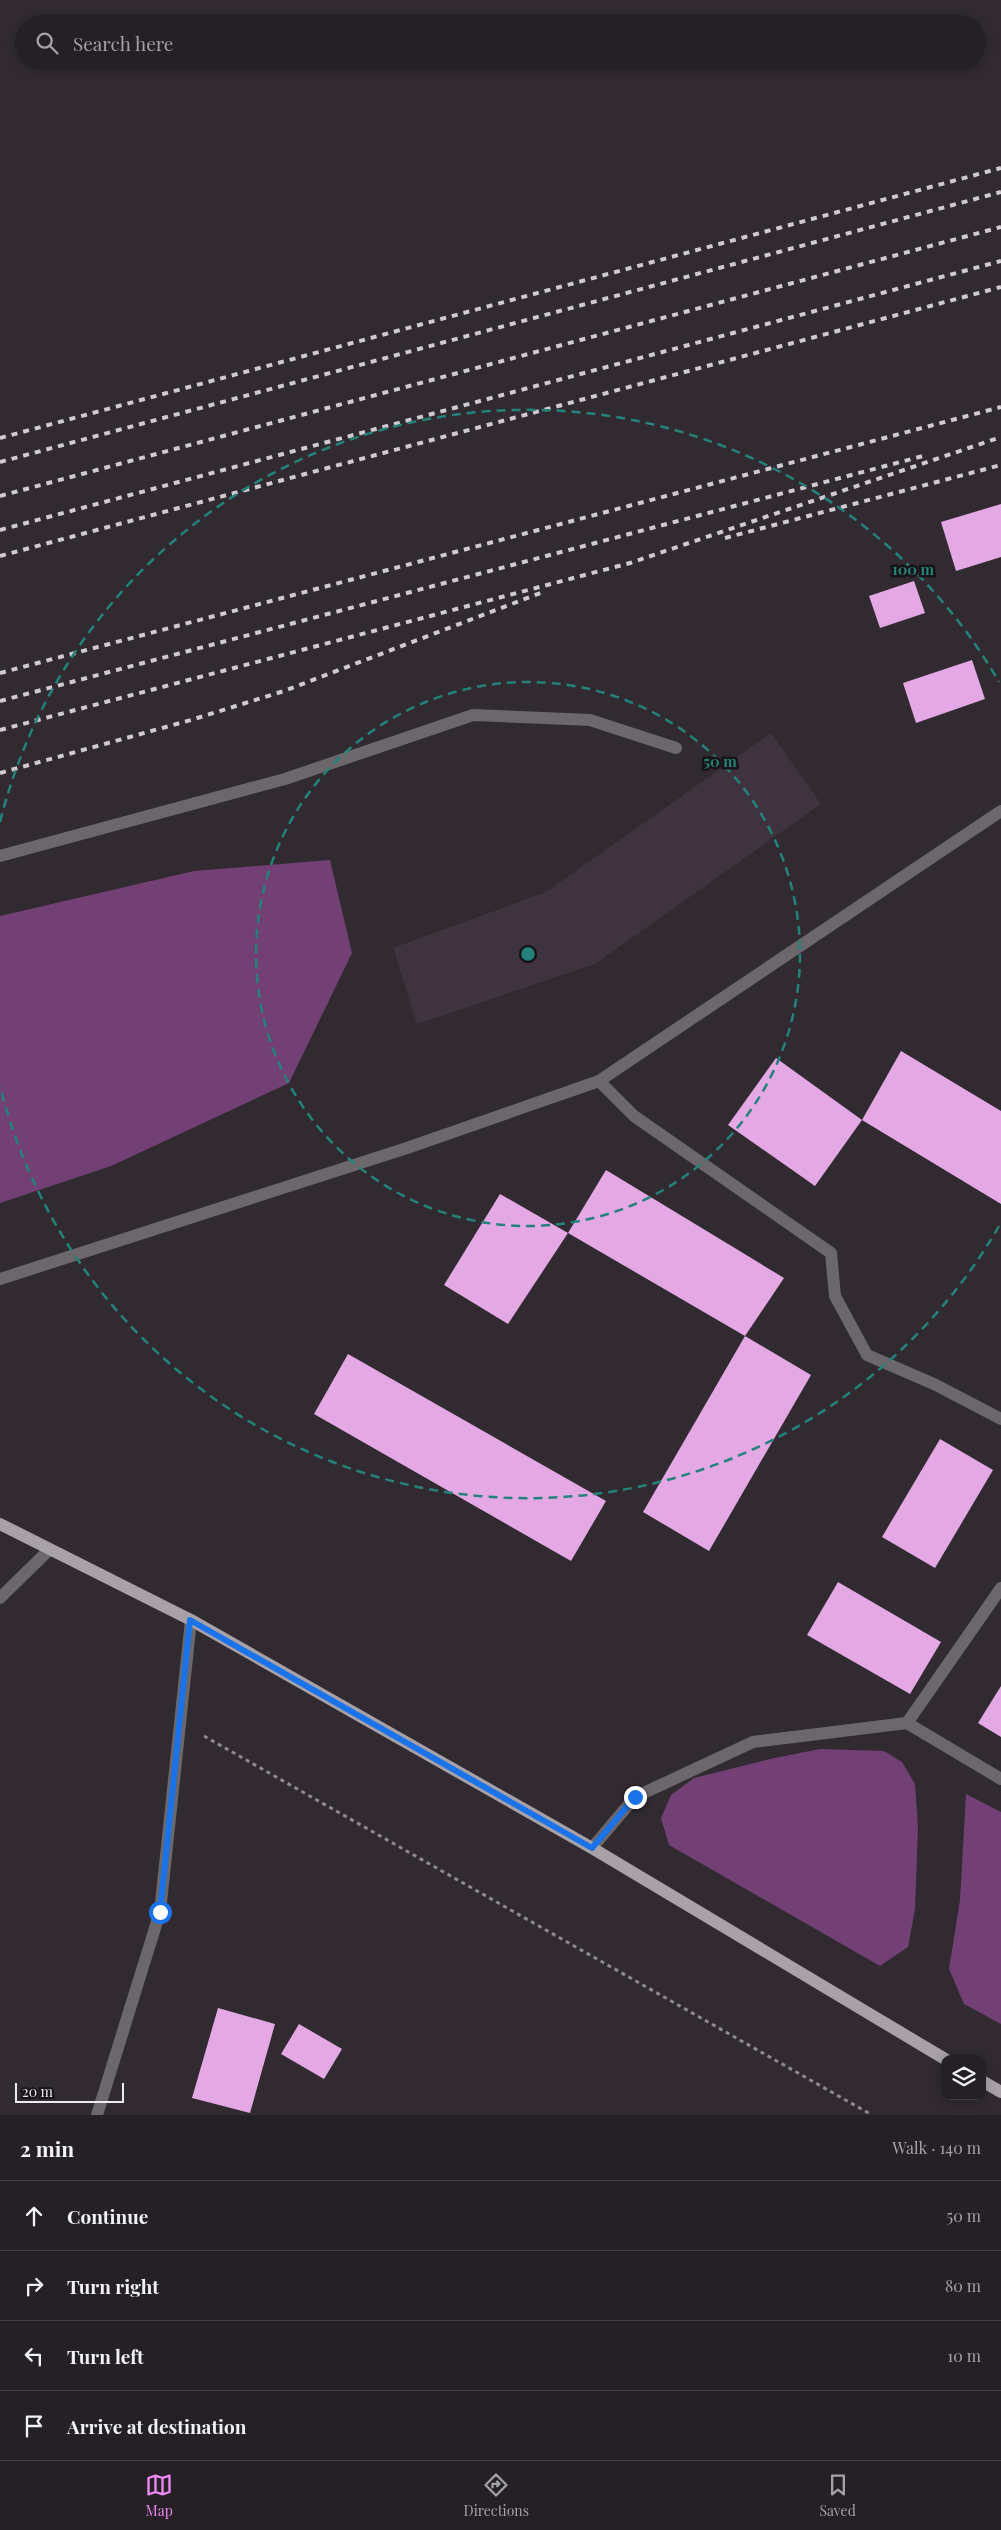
<!DOCTYPE html>
<meta charset="utf-8">
<style>
body{margin:0;font-family:"Playfair Display",serif;background:#312d32;color:#f1f3f6}
.controls{position:absolute;right:15px;bottom:15px;display:grid;overflow:hidden;border-radius:10px;box-shadow:0 2px 12px #0003}
.controls button{width:45px;height:45px;display:grid;place-items:center;padding:0;border:0;border-bottom:1px solid #423e42;background:#252025;color:#f1f3f6;font:25px sans-serif}
.scale{position:absolute;left:15px;bottom:12px;width:109px;box-sizing:border-box;padding-left:5px;border:2px solid #efeaef;border-top:0;font-size:14px;line-height:18px;white-space:nowrap;color:#efeaef;-webkit-text-stroke:4px #171417;paint-order:stroke}
.stop{position:absolute;width:15px;height:15px;margin:-11px;border:4px solid #1a73e8;border-radius:50%;background:#fff}
.stop.end{background:#1a73e8;border-color:#fff;box-shadow:0 1px 5px #0008}
.list{margin:0;padding:0;list-style:none}
h2{display:flex;justify-content:space-between;align-items:center;height:65px;margin:0;padding:0 20px;font-size:21px}
h2 small{font-size:16px;font-weight:400;color:#a3a3a7}
.list li{display:grid;grid-template-columns:32px 1fr auto;gap:15px;align-items:center;box-sizing:border-box;height:70px;padding:0 20px;border-top:1px solid #423e42}
.list b{display:block;font-size:19px;white-space:nowrap}
.list em{font-size:16px;font-style:normal;color:#a3a3a7}
.icon{flex:none;width:28px;height:28px;fill:none;stroke:currentColor;stroke-width:2;stroke-linecap:round;stroke-linejoin:round}
.map{position:relative;flex:none;width:1001px;height:2115px;overflow:hidden}
.search{position:absolute;background:#252025;box-shadow:0 2px 12px #0003;left:15px;right:15px;top:15px;height:55px;display:flex;align-items:center;gap:12px;box-sizing:border-box;padding:0 18px;border-radius:28px;color:#a3a3a7;font-size:19px}
.sheet{height:345px;background:#252025}
nav{display:flex;justify-content:space-around;align-items:center;box-sizing:border-box;height:70px;border-top:1px solid #423e42;background:#252025;font-size:14px;color:#a3a3a7}
nav a{display:grid;justify-items:center;gap:2px}
nav .on{color:#f18af4}
.map>svg:first-child{display:block}
</style>
<div class="map">
<svg width="1001" height="2115" viewBox="0 0 1001 2115">
<rect width="100%" height="100%" fill="#312a31"/>
<path fill="#3f333f" d="M771,733L821,804L595,964L417,1024L393,948L546,892Z"/>
<g fill="#724074">
<path d="M330,860L352,953L289,1083L111,1166L0,1203V916L194,871Z"/>
<path d="M820,1749L884,1751L902,1762L915,1784L918,1828L915,1909L908,1947L880,1966L669,1845L661,1818L671,1795L694,1778L770,1759Z"/>
<path d="M966,1794L1001,1812V2024L964,2004L949,1969L960,1900Z"/>
</g>
<g fill="#e4a9e5">
<path d="M1001,504V557L956,571L941,522Z"/>
<path d="M914,581L925,613L880,628L869,596Z"/>
<path d="M972,660L985,699L916,723L903,683Z"/>
<path d="M901,1051L1001,1111V1204L862,1120Z"/>
<path d="M776,1058L862,1120L815,1186L728,1125Z"/>
<path d="M606,1170L784,1278L745,1336L811,1375L709,1551L643,1512L745,1336L568,1233Z"/>
<path d="M500,1194L568,1233L508,1324L444,1285Z"/>
<path d="M348,1354L606,1501L571,1561L314,1414Z"/>
<path d="M940,1439L993,1470L935,1568L882,1537Z"/>
<path d="M838,1582L941,1642L910,1694L807,1635Z"/>
<path d="M1001,1686V1737L978,1723Z"/>
<path d="M218,2008L275,2024L250,2113L192,2098Z"/>
<path d="M299,2024L342,2049L324,2079L281,2054Z"/>
</g>
<g fill="none" stroke-linecap="round" stroke-linejoin="round">
<path stroke="#908a90" stroke-width="3" stroke-dasharray="4 4" stroke-linecap="butt" d="M204,1736L872,2115"/>
<g stroke="#6b676b" stroke-width="12">
<path d="M0,856L285,779L473,715L590,720L676,748"/>
<path d="M599,1081L634,1116L831,1253L835,1296L867,1355L936,1385L1001,1419"/>
<path d="M0,1279L407,1148L599,1081L1001,811"/>
<path d="M0,1598L49,1550"/>
<path d="M907,1723L1001,1588"/>
<path d="M592,1848L635,1797L753,1742L907,1723L1001,1779"/>
<path d="M97,2115L160,1912L191,1620"/>
</g>
<g stroke="#a8a1a8" stroke-width="12">
<path d="M0,1524L191,1620L592,1848L945,2059"/>
<path d="M982,2081L1001,2092"/>
</g>
<g stroke="#d1cbd1" stroke-width="4" stroke-dasharray="6 6" stroke-linecap="butt">
<path d="M0,438L1001,168"/>
<path d="M0,462L1001,192"/>
<path d="M0,496L1001,227"/>
<path d="M0,530L1001,261"/>
<path d="M725,538L1001,465"/>
<path d="M0,556L1001,287"/>
<path d="M0,673L1001,407"/>
<path d="M0,701L923,456"/>
<path d="M0,730L630,563L1001,437"/>
<path d="M0,773L191,720L284,691L543,592"/>
</g>
</g>
<g fill="none" stroke-linecap="round" stroke-linejoin="round">
<path stroke="#1a73e8" stroke-width="6" d="M160,1912L190,1620L592,1848L635,1797"/>
</g>
<g fill="none" stroke="#25827b" stroke-width="2.5" stroke-dasharray="9 6">
<circle cx="528" cy="954" r="272"/>
<path d="M999 1226A544 544 0 0 1 0 1086M0 822A544 544 0 0 1 999 682"/>
</g>
<circle cx="528" cy="954" r="8" fill="#25827b" stroke="#171417" stroke-width="2.5"/>
<g font-size="15" text-anchor="middle" font-weight="bold" fill="#25827b" stroke="#171417" stroke-width="5" stroke-linejoin="round" paint-order="stroke">
<text x="913" y="575">100 m</text>
<text x="720" y="767">50 m</text>
</g>
</svg>
<div class="controls">
<button><svg class="icon" aria-label="layers" viewBox="0 0 24 24"><path d="M12 4l9 5-9 5-9-5zM3 14l9 5 9-5"/></svg></button>
</div>
<div class="scale">20 m</div>
<div class="stop" style="left:160px;top:1912px"></div>
<div class="stop end" style="left:635px;top:1797px"></div>
<div class="search"><svg class="icon" aria-label="search" viewBox="0 0 24 24"><circle cx="10" cy="10" r="6"/><path d="M15 15l6 6"/></svg>Search here</div>
</div>
<section class="sheet">
<h2>2 min<small>Walk · 140 m</small></h2>
<ul class="list">
<li><svg class="icon" aria-label="ahead" viewBox="0 0 24 24"><path d="M12 20V5M6 11l6-6 6 6"/></svg><div><b>Continue</b></div><em>50 m</em></li>
<li><svg class="icon" aria-label="right" viewBox="0 0 24 24"><path d="M7 20v-9h11M14 6l5 5-5 5"/></svg><div><b>Turn right</b></div><em>80 m</em></li>
<li><svg class="icon" aria-label="left" viewBox="0 0 24 24"><path d="M17 20v-9H6M10 6l-5 5 5 5"/></svg><div><b>Turn left</b></div><em>10 m</em></li>
<li><svg class="icon" aria-label="arrive" viewBox="0 0 24 24"><path d="M6 21V4h12l-3 4 3 4H6"/></svg><div><b>Arrive at destination</b></div></li>
</ul>
</section>
<nav>
<a class="on"><svg class="icon" aria-label="map" viewBox="0 0 24 24"><path d="M3 6l6-2 6 2 6-2v14l-6 2-6-2-6 2zM9 4v14M15 6v14"/></svg>Map</a>
<a><svg class="icon" aria-label="directions" viewBox="0 0 24 24"><path d="M12 3l9 9-9 9-9-9zM9 14v-3h6M13 9l2 2-2 2"/></svg>Directions</a>
<a><svg class="icon" aria-label="saved" viewBox="0 0 24 24"><path d="M7 4h10v16l-5-4-5 4z"/></svg>Saved</a>
</nav>
